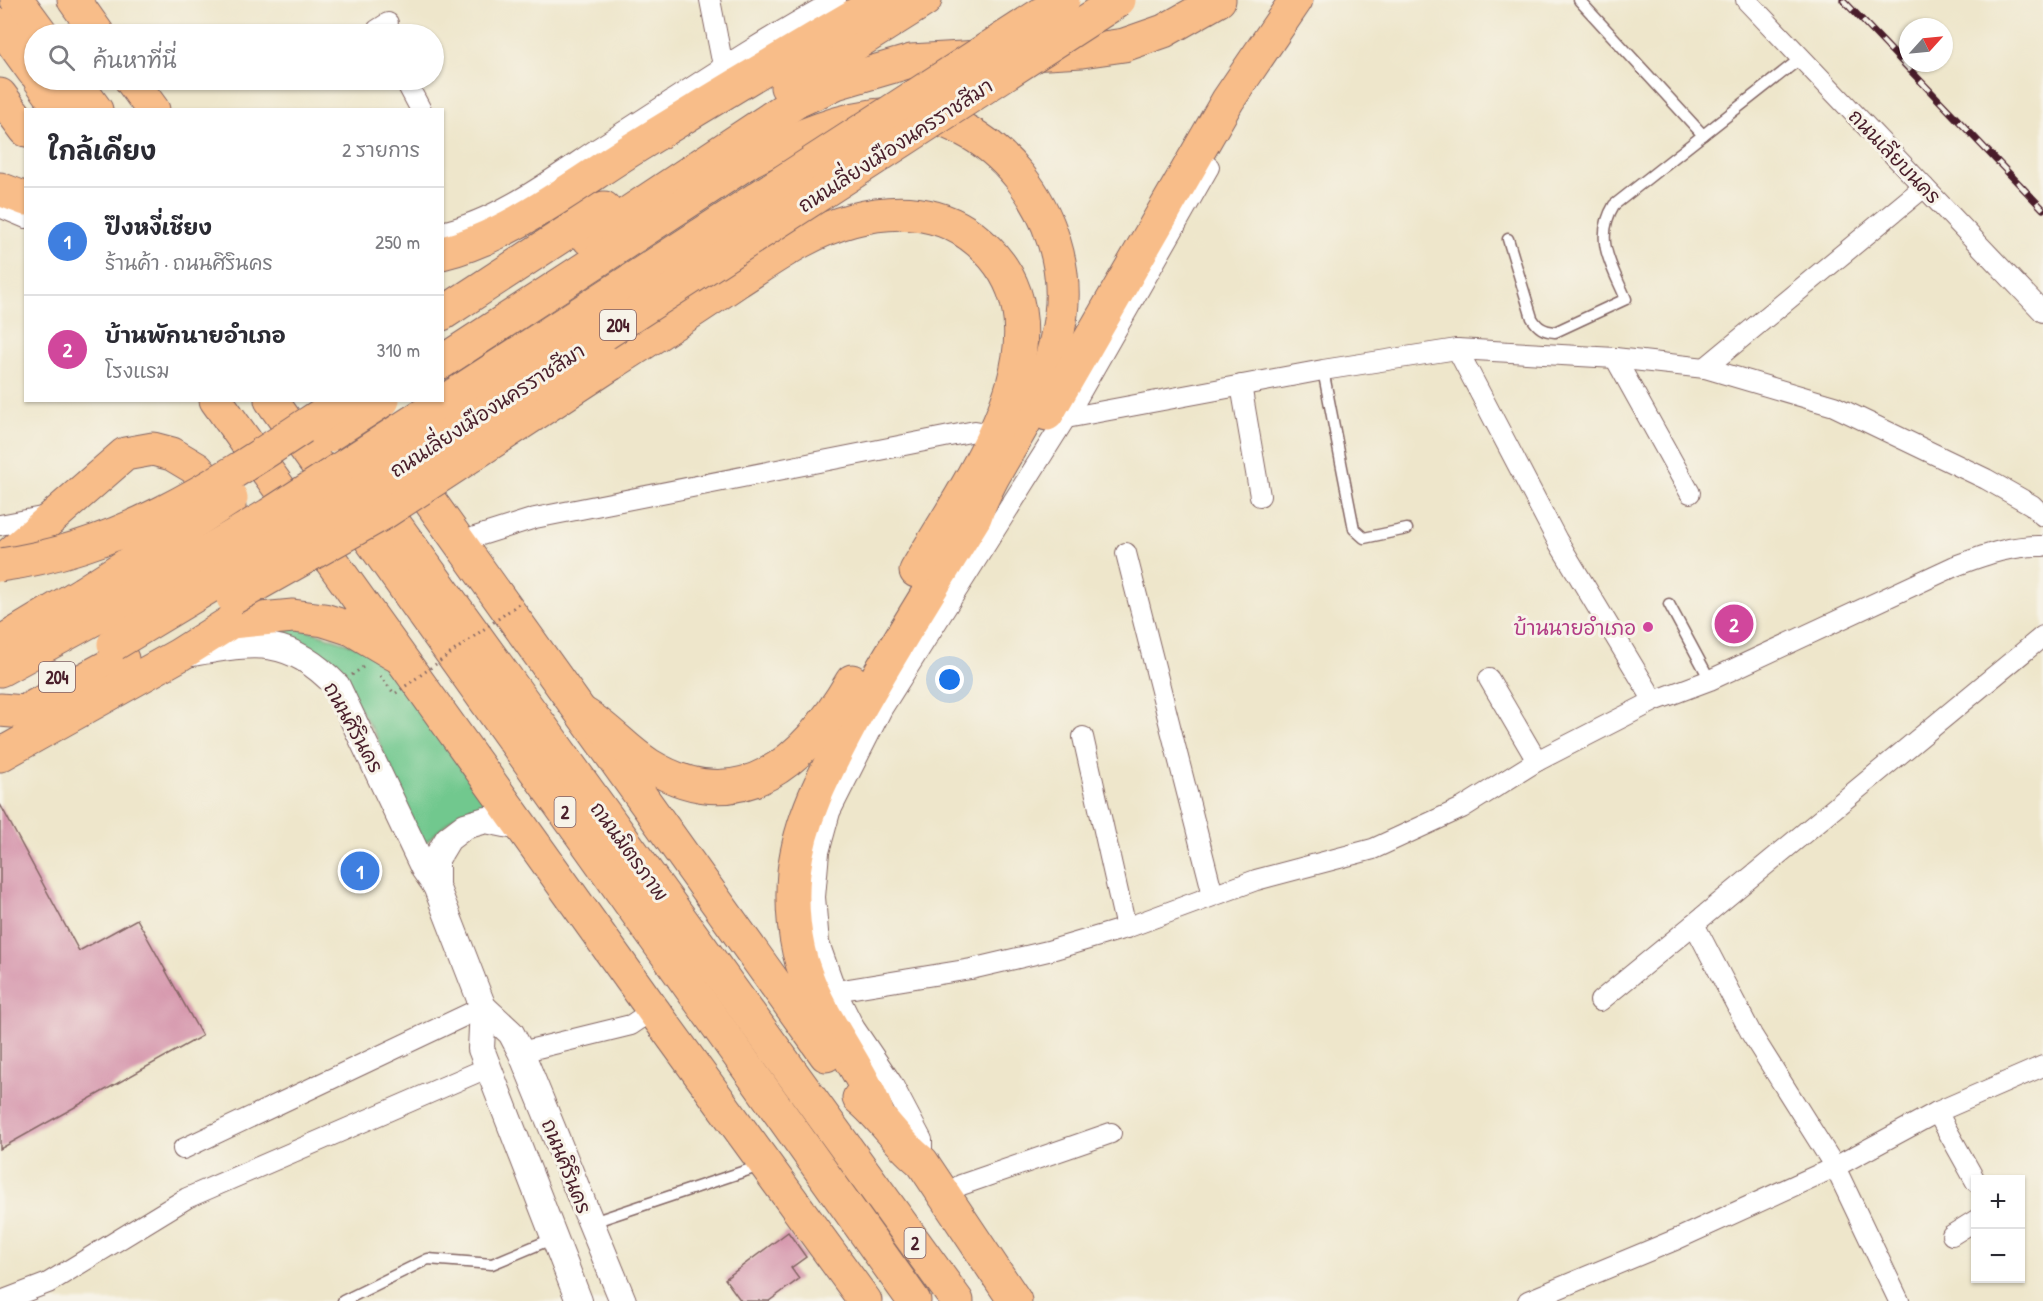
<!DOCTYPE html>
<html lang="th">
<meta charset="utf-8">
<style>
body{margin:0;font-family:"Patrick Hand","Playpen Sans Thai",sans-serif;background:#f7f7f7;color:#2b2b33}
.controls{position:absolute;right:18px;bottom:18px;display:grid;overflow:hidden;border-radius:0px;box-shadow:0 2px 4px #0004}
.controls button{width:54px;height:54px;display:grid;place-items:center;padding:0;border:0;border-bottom:2px solid #e1e1e2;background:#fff;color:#2b2b33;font:30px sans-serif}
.compass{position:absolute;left:1899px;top:18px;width:54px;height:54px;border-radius:50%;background:#fff;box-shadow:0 2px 4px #0004;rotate:63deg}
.you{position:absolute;left:950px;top:680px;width:21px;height:21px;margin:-15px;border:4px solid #fff;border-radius:50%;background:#1a73e8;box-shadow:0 0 0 9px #1a73e833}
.badge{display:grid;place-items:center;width:39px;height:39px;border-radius:50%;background:#d1495b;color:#fff;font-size:20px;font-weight:700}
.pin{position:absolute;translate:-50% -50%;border:3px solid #fff;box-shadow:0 2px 6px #0006}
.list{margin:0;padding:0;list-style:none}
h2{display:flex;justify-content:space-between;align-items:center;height:78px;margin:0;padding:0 24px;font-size:26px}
h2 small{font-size:20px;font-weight:400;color:#7c7c81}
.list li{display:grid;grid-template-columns:39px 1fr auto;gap:18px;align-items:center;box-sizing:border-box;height:108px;padding:0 24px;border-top:2px solid #e1e1e2}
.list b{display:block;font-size:22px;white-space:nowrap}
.list p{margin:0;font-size:20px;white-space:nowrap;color:#7c7c81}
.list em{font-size:20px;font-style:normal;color:#7c7c81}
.icon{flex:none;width:33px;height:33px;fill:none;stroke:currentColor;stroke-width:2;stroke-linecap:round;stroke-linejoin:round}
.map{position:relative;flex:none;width:2043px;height:1301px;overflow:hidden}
.search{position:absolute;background:#fff;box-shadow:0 2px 4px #0004;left:24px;top:24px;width:420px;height:66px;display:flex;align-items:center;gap:15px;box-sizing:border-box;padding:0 21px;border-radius:33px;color:#7c7c81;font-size:22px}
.panel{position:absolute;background:#fff;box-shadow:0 2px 4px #0004;left:24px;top:108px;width:420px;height:294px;border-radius:0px}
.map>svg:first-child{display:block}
</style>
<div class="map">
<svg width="2043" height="1301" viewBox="0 0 2043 1301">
<rect width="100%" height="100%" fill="#f7f3e8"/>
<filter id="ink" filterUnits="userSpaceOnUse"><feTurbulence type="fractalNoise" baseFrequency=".0167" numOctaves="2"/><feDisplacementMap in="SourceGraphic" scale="12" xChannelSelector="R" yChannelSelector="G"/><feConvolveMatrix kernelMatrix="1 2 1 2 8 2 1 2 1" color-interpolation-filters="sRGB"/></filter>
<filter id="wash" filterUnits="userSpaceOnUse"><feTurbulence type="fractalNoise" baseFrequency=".008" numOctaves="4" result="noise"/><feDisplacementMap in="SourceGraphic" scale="24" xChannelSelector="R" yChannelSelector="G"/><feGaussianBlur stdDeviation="1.35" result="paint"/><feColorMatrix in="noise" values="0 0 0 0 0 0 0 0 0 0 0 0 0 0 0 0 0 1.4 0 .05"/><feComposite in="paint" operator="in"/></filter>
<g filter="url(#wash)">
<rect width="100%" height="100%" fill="#eee6cb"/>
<path fill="#71c88e" stroke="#5e745c" stroke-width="1.5" d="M295,626L368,650L398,682L492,809L454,817L425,843L419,839L377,738L343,681L249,632Z"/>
<g id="blocks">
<g fill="#d595ac">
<path d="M0,804L79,951L137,919L202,1036L0,1149Z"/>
<path d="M788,1232L806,1257L791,1268L799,1279L769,1301H741L725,1279Z"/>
</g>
</g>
</g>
<g filter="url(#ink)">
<use href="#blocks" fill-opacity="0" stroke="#836563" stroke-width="1.5"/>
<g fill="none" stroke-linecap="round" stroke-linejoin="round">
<g stroke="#836563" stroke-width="13">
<g id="service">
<path d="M1579,0L1703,135"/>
<path d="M1508,239L1532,318C1538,328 1544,331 1555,332L1626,299C1612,266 1593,240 1614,205L1801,58"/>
<path d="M1323,370L1354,529L1364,538L1407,529"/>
<path d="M1669,604L1710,680"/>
<path d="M590,1223L760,1166"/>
<path d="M343,1301L428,1259L492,1264L554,1238"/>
</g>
</g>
<g stroke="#836563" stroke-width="22">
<g id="minor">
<path d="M710,0L721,56L727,65"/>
<path d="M1746,0L2043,312"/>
<path d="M380,34L377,30L388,23"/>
<path d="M405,80L421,110"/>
<path d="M0,207L26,218"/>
<path d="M442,232C498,219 549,181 595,150C675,99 753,45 836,0"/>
<path d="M1457,349L1557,540L1654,701"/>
<path d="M1615,358L1690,493"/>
<path d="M1705,368L1924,187"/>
<path d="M1241,385L1260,496"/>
<path d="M1061,419L1323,370L1457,349L1615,358L1705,368L1834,406L1986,479L2032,505L2043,516"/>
<path d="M0,525L47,516"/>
<path d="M463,545L475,537L535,518L975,431L981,432"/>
<path d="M1126,553L1213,895"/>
<path d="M1489,679L1537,761"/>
<path d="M1083,737L1126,928"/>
<path d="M836,991L971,969L1048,951L1126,928L1256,880L1373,849L1462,808L1537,761L1654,701L1710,680L1955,566C1985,555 2011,545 2043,546"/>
<path d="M1600,1001L1694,924"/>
<path d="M521,1052L631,1025L653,1010"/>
<path d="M1937,1112L1976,1182"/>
<path d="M183,1149L483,1007"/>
<path d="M922,1162V1140L892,1083L854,1027L836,991L819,943L815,897L819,852L830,812L882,709L1067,416L1209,167"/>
<path d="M945,1195L961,1185L1111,1133"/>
<path d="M1952,1235L1976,1220"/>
<path d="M1,1301L48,1283L187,1198L487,1068"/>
<path d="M1528,1301L1675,1240L1835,1167L1937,1112L2043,1066"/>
<path d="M1899,1301L1835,1167L1752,1035L1694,924L2043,636"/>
</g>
</g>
<g stroke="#836563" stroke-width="28">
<g id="tertiary">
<path d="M186,654C252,643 286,633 337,686L424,869L436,886L483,1007L481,1049L579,1301"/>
<path d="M436,886V859L448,839L465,826L486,820L524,828"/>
<path d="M483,1007L511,1033L521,1052L623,1301"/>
</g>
</g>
<g stroke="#836563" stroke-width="35">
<g id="trunk">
<path d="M17,0L42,34"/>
<path d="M74,0L98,34"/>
<path d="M0,25L34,72"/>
<path d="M40,80L61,110"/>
<path d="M74,80L96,110"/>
<path d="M131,80L153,110"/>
<path d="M787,87L925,0"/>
<path d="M0,95L26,130"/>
<path d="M0,189L26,199"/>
<path d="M589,239L797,101L836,83L911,61L1082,51L1124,45L1164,31L1219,0"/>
<path d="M442,253C509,237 576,184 634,148C716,97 798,48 881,0"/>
<path d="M442,314L604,208"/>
<path d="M442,362L751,160C796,137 841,117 892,114C994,108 1073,219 1061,314C1056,350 1043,390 1025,421C1008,453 986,483 975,517C934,584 891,651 853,720C828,767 800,817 794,872C791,905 794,944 806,975C824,1024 859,1064 877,1112"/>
<path d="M611,364C653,337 695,310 736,282C772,259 810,231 852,220C897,208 943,210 979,242C1083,332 966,484 916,571"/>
<path d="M216,400L653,1010L865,1301"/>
<path d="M271,400L914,1301"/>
<path d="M1047,414L1228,100L1296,0"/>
<path d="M404,465L826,1055"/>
<path d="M370,490L957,1301"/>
<path d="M0,563L125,454L153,449L172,454L197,469L229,507"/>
<path d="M0,643L83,593"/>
<path d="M0,670L99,616"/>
<path d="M0,710L24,712L122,659"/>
<path d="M584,714C608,728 625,750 649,765C741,821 806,760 852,681"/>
<path d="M0,755L179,655L231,622L293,616L324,620L352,629L394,654"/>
<path d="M859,1098C883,1117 898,1144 922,1162L1015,1301"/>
</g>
</g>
<g stroke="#836563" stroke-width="3" stroke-dasharray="1.5 4.5" stroke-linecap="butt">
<path d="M352,675L366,665"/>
<path d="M380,676L393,692"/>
</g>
<use href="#service" stroke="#fff" stroke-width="10"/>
<use href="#minor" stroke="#fff" stroke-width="20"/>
<use href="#tertiary" stroke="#fff" stroke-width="26"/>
<use href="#trunk" stroke="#f8bd89" stroke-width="33"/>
<g stroke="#4a1f2b" stroke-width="7">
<path id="rail" d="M1843,0L2043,209"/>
</g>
<use href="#rail" stroke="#f7f3e8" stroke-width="4.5" stroke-dasharray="14" stroke-linecap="butt"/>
<g stroke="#836563" stroke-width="35" stroke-linecap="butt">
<g id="trunk-bridge">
<path d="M327,436L383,400"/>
<path d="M0,565C134,547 234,472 344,400"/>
<path d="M83,593L231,498"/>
<path d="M233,598L382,514L611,364"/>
<path d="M99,616L269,515L1063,0"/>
<path d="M114,644L285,541L1119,0"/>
</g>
</g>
<path stroke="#836563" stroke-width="3" stroke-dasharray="1.5 4.5" stroke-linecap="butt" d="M396,693L520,603"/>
<use href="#trunk-bridge" stroke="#f8bd89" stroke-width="33"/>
</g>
</g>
<circle fill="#d1479c" stroke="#f7f3e8" stroke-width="2" cx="1648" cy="627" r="6"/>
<g text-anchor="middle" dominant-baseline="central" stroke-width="6" stroke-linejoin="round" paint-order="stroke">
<g fill="#f7f3e8" stroke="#7e5f64" stroke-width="1.5">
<rect x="600" y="310" width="36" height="30" rx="4.5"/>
<rect x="39" y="662" width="36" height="30" rx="4.5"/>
<rect x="554.5" y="797" width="21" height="30" rx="4.5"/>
<rect x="904.5" y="1228" width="21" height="30" rx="4.5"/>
</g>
<g font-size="18" font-weight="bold" fill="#4a1f2b">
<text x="618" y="325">204</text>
<text x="57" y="677">204</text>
<text x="565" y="812">2</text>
<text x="915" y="1243">2</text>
</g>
<g font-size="20" fill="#4a1f2b" stroke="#f7f3e8">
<text transform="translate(895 145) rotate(-33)">ถนนเลี่ยงเมืองนครราชสีมา</text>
<text transform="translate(1895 156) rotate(46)">ถนนเลียบนคร</text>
<text transform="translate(487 410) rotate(-33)">ถนนเลี่ยงเมืองนครราชสีมา</text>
<text transform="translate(354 727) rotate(61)">ถนนศิรินคร</text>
<text transform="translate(630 851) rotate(54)">ถนนมิตรภาพ</text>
<text transform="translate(567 1166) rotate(68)">ถนนศิรินคร</text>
</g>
<g font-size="20" fill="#b23c85" stroke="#f7f3e8" text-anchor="end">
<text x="1636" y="627">บ้านนายอำเภอ</text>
</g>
</g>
</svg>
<div class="controls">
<button>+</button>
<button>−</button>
</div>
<svg class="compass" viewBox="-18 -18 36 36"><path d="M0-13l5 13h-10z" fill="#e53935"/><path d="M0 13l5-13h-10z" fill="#7c7c81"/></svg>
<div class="you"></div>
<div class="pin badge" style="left:360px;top:871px;background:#3f7fe0">1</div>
<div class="pin badge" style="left:1734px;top:624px;background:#d1479c">2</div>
<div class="search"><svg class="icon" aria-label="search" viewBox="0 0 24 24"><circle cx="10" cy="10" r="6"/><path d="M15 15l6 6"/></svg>ค้นหาที่นี่</div>
<section class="panel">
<h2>ใกล้เคียง<small>2 รายการ</small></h2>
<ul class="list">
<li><span class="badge" style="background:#3f7fe0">1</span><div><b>ปึงหงี่เชียง</b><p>ร้านค้า · ถนนศิรินคร</p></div><em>250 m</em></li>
<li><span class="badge" style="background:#d1479c">2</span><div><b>บ้านพักนายอำเภอ</b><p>โรงแรม</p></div><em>310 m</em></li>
</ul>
</section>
</div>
